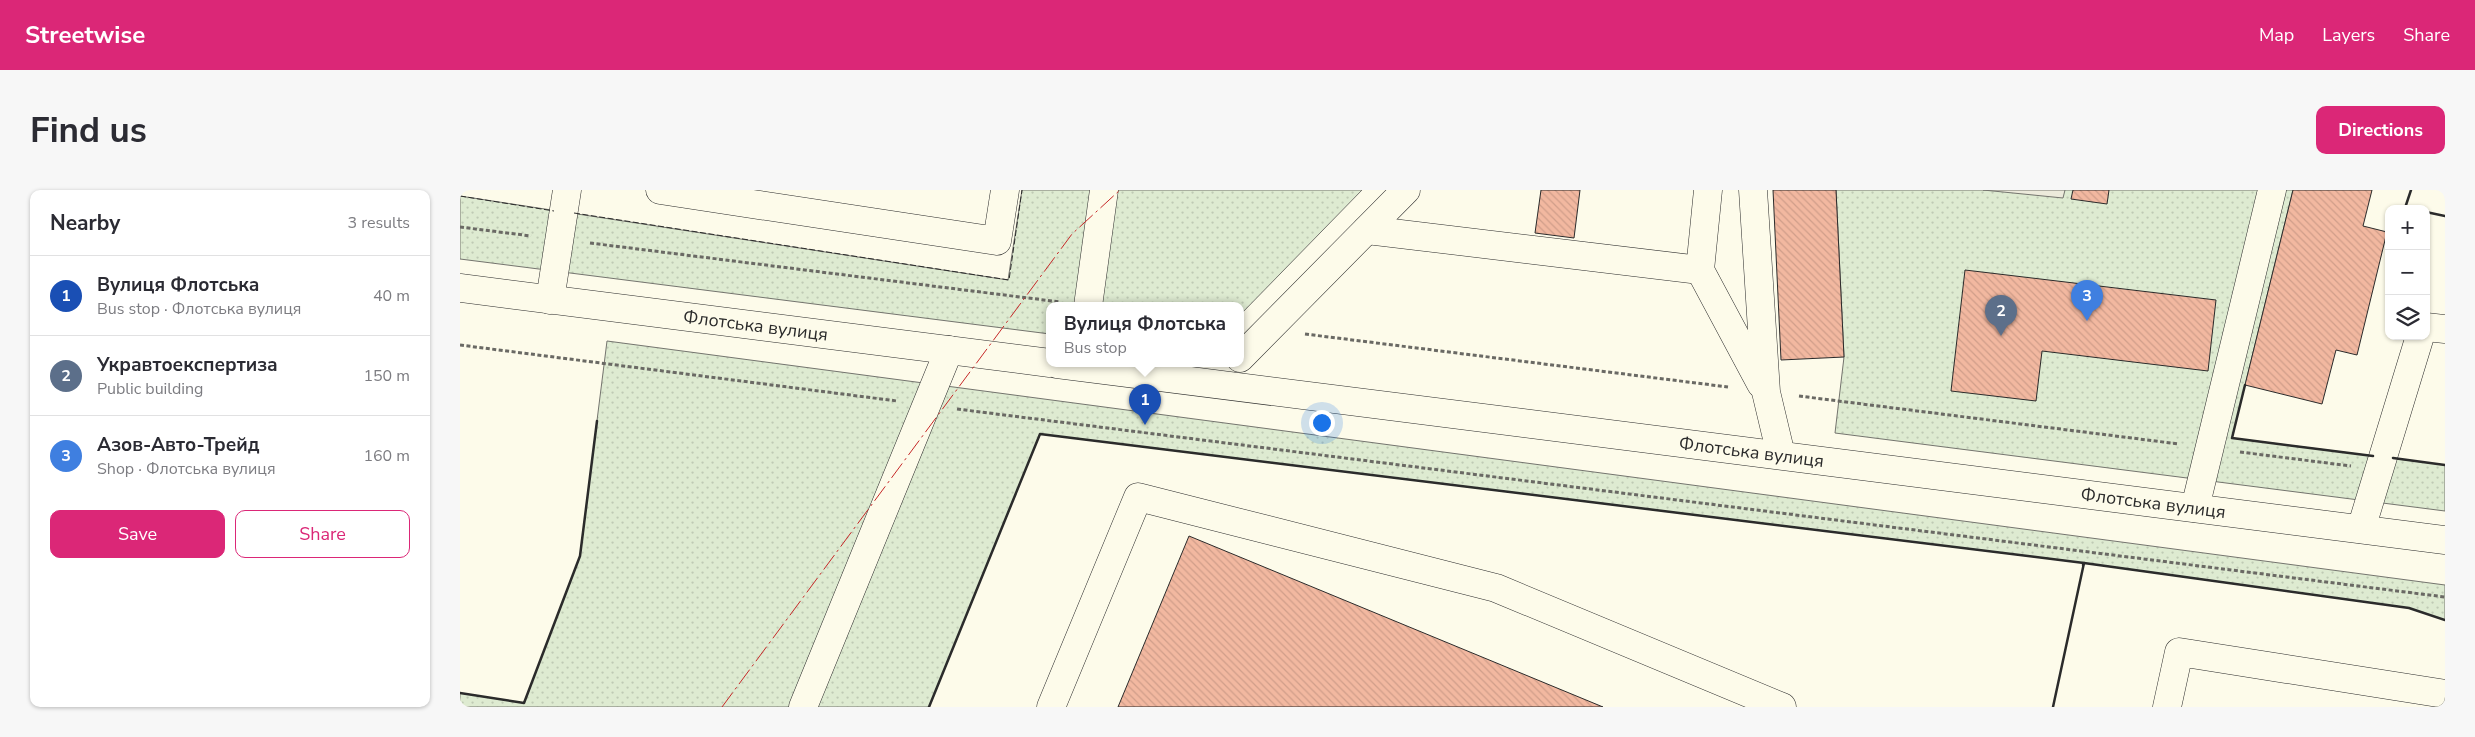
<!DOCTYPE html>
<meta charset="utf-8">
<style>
body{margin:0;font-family:"Nunito Sans",sans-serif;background:#f7f7f7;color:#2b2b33}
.controls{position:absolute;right:15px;top:15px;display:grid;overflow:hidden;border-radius:10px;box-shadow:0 1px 4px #0004}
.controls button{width:45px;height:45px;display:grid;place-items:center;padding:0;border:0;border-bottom:1px solid #e1e1e2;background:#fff;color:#2b2b33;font:25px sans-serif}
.you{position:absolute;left:861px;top:232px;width:18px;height:18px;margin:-12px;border:4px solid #fff;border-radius:50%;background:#1a73e8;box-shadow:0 0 0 8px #1a73e833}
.badge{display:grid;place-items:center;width:32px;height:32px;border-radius:50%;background:#db2777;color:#fff;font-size:16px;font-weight:700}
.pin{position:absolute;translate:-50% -41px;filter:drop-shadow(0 1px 2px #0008)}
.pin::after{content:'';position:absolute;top:26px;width:18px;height:15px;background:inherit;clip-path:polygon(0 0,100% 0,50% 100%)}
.popup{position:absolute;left:586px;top:112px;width:198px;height:65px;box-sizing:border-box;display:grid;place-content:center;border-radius:10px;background:#fff;filter:drop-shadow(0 1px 4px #0005);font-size:16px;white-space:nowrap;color:#7c7c81}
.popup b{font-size:19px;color:#2b2b33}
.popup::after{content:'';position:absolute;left:50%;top:100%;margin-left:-10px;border:10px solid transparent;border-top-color:#fff}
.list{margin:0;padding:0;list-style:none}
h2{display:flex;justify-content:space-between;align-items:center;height:65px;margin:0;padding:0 20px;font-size:21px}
h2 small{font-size:16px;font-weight:400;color:#7c7c81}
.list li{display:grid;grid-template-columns:32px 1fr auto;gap:15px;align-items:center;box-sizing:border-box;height:80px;padding:0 20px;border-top:1px solid #e1e1e2}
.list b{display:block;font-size:19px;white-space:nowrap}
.list p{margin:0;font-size:16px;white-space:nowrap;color:#7c7c81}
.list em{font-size:16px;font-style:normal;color:#7c7c81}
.actions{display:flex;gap:10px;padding:15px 20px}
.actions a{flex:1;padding:11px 0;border:1px solid #db2777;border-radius:10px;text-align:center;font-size:18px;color:#db2777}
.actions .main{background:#db2777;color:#fff}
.icon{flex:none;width:28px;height:28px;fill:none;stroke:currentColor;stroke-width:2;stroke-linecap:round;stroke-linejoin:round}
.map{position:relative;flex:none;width:1985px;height:517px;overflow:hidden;border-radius:10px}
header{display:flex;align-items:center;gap:30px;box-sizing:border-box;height:70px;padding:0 25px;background:#db2777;color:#fff}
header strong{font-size:24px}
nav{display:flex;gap:28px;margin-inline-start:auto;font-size:18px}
.intro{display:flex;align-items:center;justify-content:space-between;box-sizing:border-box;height:120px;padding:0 30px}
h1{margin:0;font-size:35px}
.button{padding:12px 22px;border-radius:10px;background:#db2777;color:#fff;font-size:18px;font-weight:700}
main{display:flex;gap:30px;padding:0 30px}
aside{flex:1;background:#fff;border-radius:10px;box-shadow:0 1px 4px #0004}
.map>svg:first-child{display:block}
</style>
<header>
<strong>Streetwise</strong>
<nav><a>Map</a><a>Layers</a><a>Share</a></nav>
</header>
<div class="intro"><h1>Find us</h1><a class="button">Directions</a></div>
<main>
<aside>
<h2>Nearby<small>3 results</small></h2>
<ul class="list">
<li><span class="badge" style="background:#1a4fb4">1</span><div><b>Вулиця Флотська</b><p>Bus stop · Флотська вулиця</p></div><em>40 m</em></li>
<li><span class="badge" style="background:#5c6f8a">2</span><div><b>Укравтоекспертиза</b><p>Public building</p></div><em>150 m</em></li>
<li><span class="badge" style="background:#3f7fe0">3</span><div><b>Азов-Авто-Трейд</b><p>Shop · Флотська вулиця</p></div><em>160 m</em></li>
</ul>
<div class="actions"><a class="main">Save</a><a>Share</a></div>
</aside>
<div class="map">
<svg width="1985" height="517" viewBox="0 0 1985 517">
<defs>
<pattern id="grass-dots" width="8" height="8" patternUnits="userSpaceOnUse" patternTransform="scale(1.25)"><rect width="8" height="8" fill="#deebd1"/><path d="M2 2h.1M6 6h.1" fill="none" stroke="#bfcab4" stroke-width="1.8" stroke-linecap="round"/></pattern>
<pattern id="building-back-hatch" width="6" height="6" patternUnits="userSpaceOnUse" patternTransform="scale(1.25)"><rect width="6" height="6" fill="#f2b8a0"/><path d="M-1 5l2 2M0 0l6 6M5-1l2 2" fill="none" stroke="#d09e8a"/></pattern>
</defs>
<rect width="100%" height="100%" fill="#fdfbea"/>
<g fill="url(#grass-dots)" stroke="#74746e">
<path d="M562,0H902L780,125V116H590V144L0,69V6L548,90Z"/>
<path d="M1376,0H1833L1772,248L1985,275V321L1375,243L1384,167Z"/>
<path d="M147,151L1985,395V430L1949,418L1624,373L580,244L469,517H0V503L64,513L120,366Z"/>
</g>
<path fill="#eceadb" stroke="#74746e" d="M1523,0H1605L1603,8Z"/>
<g fill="url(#building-back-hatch)" stroke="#2b2b2b">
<path d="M1081,0H1120L1114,48L1075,43Z"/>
<path d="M1313,0H1376L1384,167L1321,170Z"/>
<path d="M1613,0H1649L1647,14L1611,9Z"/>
<path d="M1833,0H1912L1903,36L1927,42L1897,165L1876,160L1862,214L1785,195Z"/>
<path d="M1505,80L1756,110L1748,181L1582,161L1576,211L1491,201Z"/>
<path d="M729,346L1143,517H658Z"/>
</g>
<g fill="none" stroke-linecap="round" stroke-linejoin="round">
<g stroke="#2b2b2b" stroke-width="29">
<g id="minor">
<path d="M200,0L537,51L545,0"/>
<path d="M1248,0L1240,80L1301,194"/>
<path d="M1293,0L1306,202L1321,265"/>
<path d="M907,40L1240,80"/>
<path id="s1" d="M0,98L590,173"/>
<path d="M90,110L107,0"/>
<path d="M628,116L644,0"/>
<path d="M1966,137L1985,139"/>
<path d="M780,168L946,0"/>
<path id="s2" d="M597,174L1985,350"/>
<path d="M1735,318L1812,0"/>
<path d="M1901,339L1960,146"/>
<path d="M343,517L489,160"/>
<path d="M591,517L678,307L1036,398L1322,517"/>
<path d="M1707,517L1719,462L1985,504"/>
</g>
</g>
<g stroke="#6a6964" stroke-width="3" stroke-dasharray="4 2.5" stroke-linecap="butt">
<path d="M0,37L71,46"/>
<path d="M130,53L600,112"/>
<path d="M845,144L1268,197"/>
<path d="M0,155L437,211"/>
<path d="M1339,206L1719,254"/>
<path d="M497,219L1985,407"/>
<path d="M1780,262L1891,276"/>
</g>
<use href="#minor" stroke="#fdfbea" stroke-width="28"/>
<g stroke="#2b2b2b" stroke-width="1" stroke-dasharray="6 2.5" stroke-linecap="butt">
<path d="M0,6L94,21"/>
<path d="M114,23L549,90L562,0"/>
</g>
<g stroke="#2b2b2b" stroke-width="2.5">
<path d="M1950,19L1945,18L1951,0"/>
<path d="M1966,22L1985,26"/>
<path d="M1785,195L1772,248L1913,266"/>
<path d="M1933,268L1985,275"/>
<path d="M1623,375L1624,373L1949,418L1985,430"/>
<path d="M0,503L64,513L120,366L137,231"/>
<path d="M469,517L580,244L1624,373L1593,517"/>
</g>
<path stroke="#c62828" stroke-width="1" stroke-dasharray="18 4 2.5 4" stroke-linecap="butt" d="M262,517L612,44L660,0"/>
</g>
<g text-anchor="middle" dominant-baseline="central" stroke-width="4" stroke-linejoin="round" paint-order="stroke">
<g font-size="18" fill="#2b2b2b" stroke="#fdfbea">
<text stroke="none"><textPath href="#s1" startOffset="298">Флотська вулиця</textPath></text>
<text stroke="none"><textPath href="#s2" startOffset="700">Флотська вулиця</textPath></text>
<text stroke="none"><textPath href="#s2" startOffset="1105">Флотська вулиця</textPath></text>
</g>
</g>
</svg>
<div class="controls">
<button>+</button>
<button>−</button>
<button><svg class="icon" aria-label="layers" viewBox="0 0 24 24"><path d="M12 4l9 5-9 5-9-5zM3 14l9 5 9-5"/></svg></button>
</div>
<div class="you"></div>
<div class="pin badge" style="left:685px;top:235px;background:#1a4fb4">1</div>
<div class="popup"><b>Вулиця Флотська</b>Bus stop</div>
<div class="pin badge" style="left:1541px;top:146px;background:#5c6f8a">2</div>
<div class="pin badge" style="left:1627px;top:131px;background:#3f7fe0">3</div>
</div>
</main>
